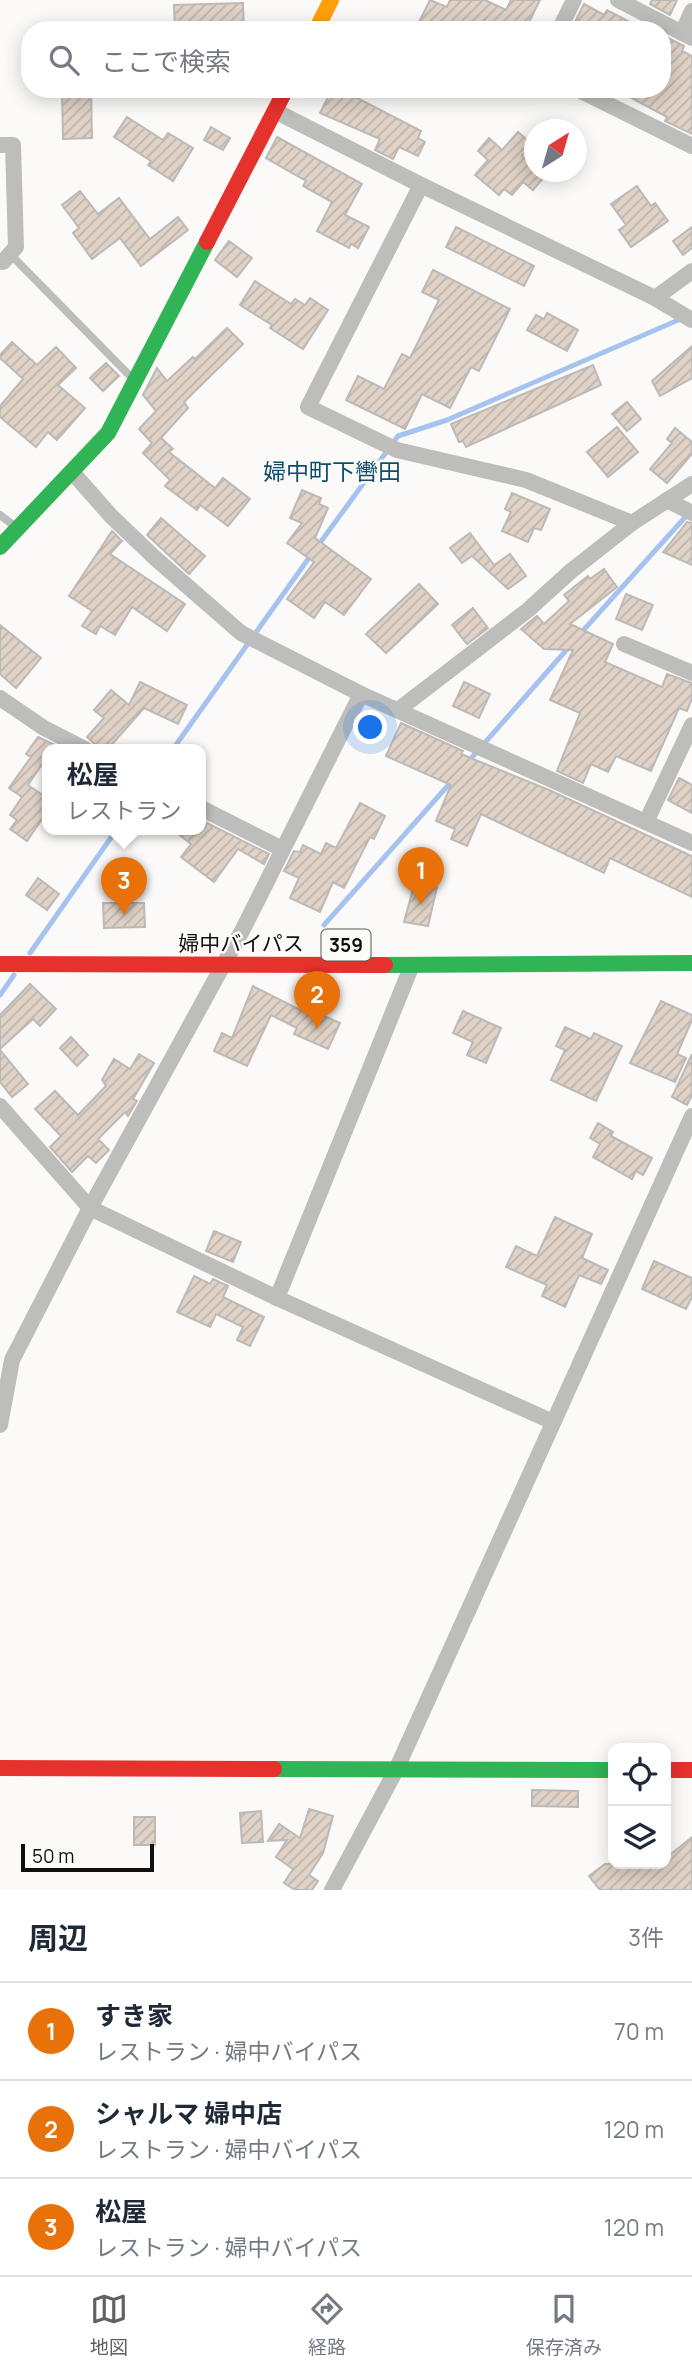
<!DOCTYPE html>
<html lang="ja">
<meta charset="utf-8">
<style>
body{margin:0;font-family:Manrope,"Noto Sans JP",sans-serif;background:#f2f2f3;color:#1f2937}
.controls{position:absolute;right:21px;bottom:21px;display:grid;overflow:hidden;border-radius:14px;box-shadow:0 4px 18px #0003}
.controls button{width:63px;height:63px;display:grid;place-items:center;padding:0;border:0;border-bottom:2px solid #e0e1e3;background:#fff;color:#1f2937;font:35px sans-serif}
.compass{position:absolute;left:524px;top:119px;width:63px;height:63px;border-radius:50%;background:#fff;box-shadow:0 4px 18px #0003;rotate:37deg}
.scale{position:absolute;left:21px;bottom:18px;width:133px;box-sizing:border-box;padding-left:7px;border:4px solid #100f0e;border-top:0;font-size:19px;line-height:24px;white-space:nowrap;color:#100f0e;-webkit-text-stroke:5px #fdfbf7;paint-order:stroke}
.you{position:absolute;left:371px;top:728px;width:24px;height:24px;margin:-18px;border:5px solid #fff;border-radius:50%;background:#1a73e8;box-shadow:0 0 0 10px #1a73e833}
.badge{display:grid;place-items:center;width:46px;height:46px;border-radius:50%;background:#636160;color:#fff;font-size:23px;font-weight:700}
.pin{position:absolute;translate:-50% -58px;filter:drop-shadow(0 2px 4px #0008)}
.pin::after{content:'';position:absolute;top:37px;width:24px;height:21px;background:inherit;clip-path:polygon(0 0,100% 0,50% 100%)}
.popup{position:absolute;left:42px;top:744px;width:164px;height:91px;box-sizing:border-box;display:grid;place-content:center;border-radius:14px;background:#fff;filter:drop-shadow(0 2px 5px #0005);font-size:23px;white-space:nowrap;color:#747a83}
.popup b{font-size:26px;color:#1f2937}
.popup::after{content:'';position:absolute;left:50%;top:100%;margin-left:-14px;border:14px solid transparent;border-top-color:#fff}
.list{margin:0;padding:0;list-style:none}
h2{display:flex;justify-content:space-between;align-items:center;height:91px;margin:0;padding:0 28px;font-size:30px}
h2 small{font-size:23px;font-weight:400;color:#747a83}
.list li{display:grid;grid-template-columns:46px 1fr auto;gap:21px;align-items:center;box-sizing:border-box;height:98px;padding:0 28px;border-top:2px solid #e0e1e3}
.list b{display:block;font-size:26px;white-space:nowrap}
.list p{margin:0;font-size:23px;white-space:nowrap;color:#747a83}
.list em{font-size:23px;font-style:normal;color:#747a83}
.icon{flex:none;width:38px;height:38px;fill:none;stroke:currentColor;stroke-width:2;stroke-linecap:round;stroke-linejoin:round}
.map{position:relative;flex:none;width:692px;height:1890px;overflow:hidden}
.search{position:absolute;background:#fff;box-shadow:0 4px 18px #0003;left:21px;right:21px;top:21px;height:77px;display:flex;align-items:center;gap:18px;box-sizing:border-box;padding:0 24px;border-radius:28px;color:#747a83;font-size:26px}
.sheet{height:385px;background:#fff}
nav{display:flex;justify-content:space-around;align-items:center;box-sizing:border-box;height:98px;border-top:2px solid #e0e1e3;background:#fff;font-size:19px;color:#747a83}
nav a{display:grid;justify-items:center;gap:4px}
nav .on{color:#636160}
.map>svg:first-child{display:block}
</style>
<div class="map">
<svg width="692" height="1890" viewBox="0 0 692 1890">
<defs>
<pattern id="building-hatch" width="6" height="6" patternUnits="userSpaceOnUse" patternTransform="scale(1.75)"><rect width="6" height="6" fill="#e0d2c6"/><path d="M-1 1l2-2M0 6l6-6M5 7l2-2" fill="none" stroke="#bfb3a9"/></pattern>
</defs>
<rect width="100%" height="100%" fill="#fcfaf8"/>
<g fill="none" stroke-linecap="round" stroke-linejoin="round">
<g stroke="#a6c3f0" stroke-width="5">
<path d="M317,547L398,436L447,420L683,318"/>
<path d="M580,634L688,514"/>
<path d="M173,749L311,555"/>
<path d="M467,763L569,647"/>
<path d="M324,925L452,781"/>
<path d="M30,953L117,829"/>
<path d="M0,995L14,975"/>
</g>
</g>
<g fill="url(#building-hatch)" stroke="#bbbab9" stroke-width="2">
<path d="M430,0L447,7L450,0H485L506,10L511,0H540L525,30H415Z"/>
<path d="M652,0H677L670,15L650,4Z"/>
<path d="M243,3L244,30H175L174,5Z"/>
<path d="M584,4L604,15L607,10L639,27L641,23L653,30H571Z"/>
<path d="M662,35L684,46L682,51L692,56V134L665,121L667,117L615,89H662Z"/>
<path d="M62,89H91L92,138L63,139Z"/>
<path d="M332,89H340L421,131L418,138L425,142L418,156L399,147L393,159L375,150L380,139L320,113Z"/>
<path d="M127,117L163,140L168,133L193,148L173,181L148,165L151,161L114,137Z"/>
<path d="M211,127L230,138L223,150L204,140Z"/>
<path d="M518,132L532,144L522,156L535,167V172H540L545,176L533,190L523,182L512,195L504,189L499,195L475,175L488,160L478,151L489,138L502,150Z"/>
<path d="M277,137L362,184L345,215L369,227L358,248L351,244L349,248L317,231L332,202L303,186L306,181L266,158Z"/>
<path d="M637,186L651,206L655,203L668,221L631,247L619,230L626,225L611,204Z"/>
<path d="M80,191L98,214L119,198L150,239L178,217L188,230L141,266L120,238L92,259L73,233L79,228L62,205Z"/>
<path d="M456,227L534,266L524,286L446,247Z"/>
<path d="M692,227V248L683,255L673,241Z"/>
<path d="M229,241L252,258L237,277L215,260Z"/>
<path d="M433,270L510,309L479,371L471,367L450,408L422,394L405,429L346,400L358,376L384,389L402,354L410,358L439,300L422,292Z"/>
<path d="M255,281L291,304L295,299L305,305L310,298L328,310L303,349L270,328L272,325L240,305Z"/>
<path d="M547,313L578,330L567,351L527,330L536,315L544,319Z"/>
<path d="M227,328L243,344L184,402L188,408L161,438L173,449L169,452L215,488L223,478L250,499L228,526L200,505L197,510L165,486L170,480L143,453L152,443L139,429L156,411L143,395L157,368L167,381L193,357L195,359Z"/>
<path d="M12,342L37,365L56,347L76,368L58,385L85,408L57,440L48,432L36,447L0,417V406L23,379L0,358V355Z"/>
<path d="M692,346V378L660,396L652,381Z"/>
<path d="M106,363L119,376L103,391L90,378Z"/>
<path d="M593,365L601,385L466,447L463,441L459,442L451,424Z"/>
<path d="M627,402L641,419L627,431L612,414Z"/>
<path d="M617,427L638,452L608,477L587,452Z"/>
<path d="M675,428L692,442V454L667,483L650,469L672,443L667,439Z"/>
<path d="M302,490L321,498L319,504L328,508L315,538L371,579L344,615L325,602L314,618L287,599L314,562L287,543L302,523L290,518Z"/>
<path d="M512,493L550,509L541,530L534,528L528,542L502,531L511,512L505,509Z"/>
<path d="M161,518L205,556L189,574L147,535Z"/>
<path d="M687,522L692,523V565L663,552Z"/>
<path d="M112,531L122,541L110,554L185,604L167,631L132,607L115,635L100,626L96,634L82,626L92,611L69,596Z"/>
<path d="M470,533L494,565L510,554L526,576L508,589L472,556L462,563L450,548Z"/>
<path d="M604,569L617,587L570,624L613,644L605,662L662,687L667,674L692,683V698L687,711L679,708L651,771L616,756L608,772L591,764L583,783L557,771L580,713L550,700L573,650L544,649L521,629L537,616L544,624L569,601L564,595L588,576L590,579Z"/>
<path d="M419,584L438,604L386,653L366,634Z"/>
<path d="M626,594L653,605L642,630L616,619Z"/>
<path d="M473,608L488,628L467,644L452,625Z"/>
<path d="M0,625L41,658L16,688L0,674Z"/>
<path d="M140,682L187,705L178,724L144,708L108,749H100L87,737L104,718L94,710L111,690L129,705Z"/>
<path d="M464,682L490,694L479,718L453,706Z"/>
<path d="M401,723L463,751L461,754L549,790L692,856V897L610,858L604,873L481,814L467,846L451,839L455,829L436,821L451,785L386,756Z"/>
<path d="M38,737L55,745L53,749H47V757L28,785L47,798V812L27,841L10,829L17,820L10,815L22,797L9,788L31,757L26,754Z"/>
<path d="M679,778L692,785V813L668,800Z"/>
<path d="M360,803L385,816L374,839L370,837L344,888L333,882L320,912L290,898L299,878L284,871L294,851L300,852L303,845L321,854L326,843L336,848Z"/>
<path d="M207,823L269,854L264,864L238,849L214,882L181,857L191,844L172,829H202Z"/>
<path d="M38,878L59,894L47,910L26,895Z"/>
<path d="M415,882L437,887L428,926L404,922Z"/>
<path d="M103,903H144L145,927L104,928Z"/>
<path d="M30,984L56,1009L40,1026L33,1019L0,1049V1015Z"/>
<path d="M253,986L304,1012L306,1008L340,1023L328,1049L294,1034L297,1028L271,1015L247,1066L214,1051L222,1033L232,1038Z"/>
<path d="M661,1001L692,1015V1020L677,1054L686,1058L675,1082L630,1063Z"/>
<path d="M463,1011L501,1028L486,1063L467,1055L473,1042L453,1033Z"/>
<path d="M565,1027L591,1039L594,1033L622,1046L596,1101L551,1080L565,1050L556,1046Z"/>
<path d="M71,1037L88,1055L77,1066L60,1048Z"/>
<path d="M0,1050L28,1084L12,1097L0,1082Z"/>
<path d="M139,1054L154,1063L133,1099L137,1101L128,1116L125,1112L98,1139L109,1150L96,1163L88,1156L72,1172L50,1147L61,1136L35,1109L55,1091L78,1115L106,1086L102,1080L114,1059L130,1069Z"/>
<path d="M692,1054V1095L687,1105L672,1097Z"/>
<path d="M598,1123L613,1132L611,1136L652,1158L643,1175L636,1171L632,1179L593,1157L600,1144L590,1138Z"/>
<path d="M555,1217L592,1234L582,1258L608,1270L601,1284L579,1275L565,1307L542,1296L547,1285L506,1267L516,1246L537,1256Z"/>
<path d="M214,1231L241,1242L233,1262L206,1251Z"/>
<path d="M654,1261L692,1278V1297L686,1309L642,1289Z"/>
<path d="M194,1276L210,1284L213,1279L228,1286L223,1297L264,1317L250,1346L237,1340L243,1327L216,1314L210,1327L177,1312Z"/>
<path d="M532,1790L578,1791V1807L532,1806Z"/>
<path d="M309,1809L333,1816L323,1853L309,1875L318,1881L312,1890H295L284,1883L293,1869L276,1857L287,1840L268,1841L279,1824L300,1838Z"/>
<path d="M261,1811L263,1842L242,1843L240,1813Z"/>
<rect x="134" y="1817" width="21" height="28"/>
<path d="M692,1837V1890H600L589,1876L605,1864H666V1858Z"/>
</g>
<g fill="none" stroke-linecap="round" stroke-linejoin="round">
<g stroke="#bdbdbc" stroke-width="8">
<path d="M10,254L133,379"/>
<path d="M0,515L17,528"/>
</g>
<g stroke="#bdbdbc" stroke-width="16">
<path d="M618,0L692,38"/>
<path d="M559,30L574,0"/>
<path d="M682,33L692,11"/>
<path d="M577,89L692,146"/>
<path d="M275,111L421,185L655,298L692,320"/>
<path d="M0,145H13L16,247L3,262L0,261"/>
<path d="M421,185L308,407L397,450L526,480L632,523"/>
<path d="M655,298L692,271"/>
<path d="M73,473L111,516L155,558L241,633L361,694L692,843"/>
<path d="M667,500L692,513"/>
<path d="M624,644L692,673"/>
<path d="M0,698L44,728L85,749"/>
<path d="M398,710L528,610L571,571L632,523L692,484"/>
<path d="M201,808L282,849"/>
<path d="M646,822L692,725"/>
<path d="M0,1106L90,1208L277,1298L553,1422"/>
<path d="M277,1298L412,965"/>
<path d="M0,1425L12,1360L90,1208L243,929L361,694"/>
<path d="M332,1890L396,1770L692,1116"/>
</g>
<g stroke="#30b455" stroke-width="16">
<path d="M0,547L108,433L207,242"/>
<path d="M385,965L692,963"/>
<path d="M274,1769L613,1770"/>
</g>
<path stroke="#ff9f0a" stroke-width="16" d="M316,30L331,0"/>
<g stroke="#e5322d" stroke-width="16">
<path d="M207,242L286,89"/>
<path d="M0,964L385,965"/>
<path d="M0,1768L274,1769"/>
<path d="M666,1770H692"/>
</g>
</g>
<g text-anchor="middle" dominant-baseline="central" stroke-width="5" stroke-linejoin="round" paint-order="stroke">
<rect fill="#fdfbf7" stroke="#575654" stroke-width="2" x="321.5" y="929.5" width="49" height="31" rx="5"/>
<g font-size="19" font-weight="bold" fill="#100f0e">
<text x="346" y="945">359</text>
</g>
<g font-size="21" fill="#100f0e" stroke="#fdfbf7">
<text x="241" y="943">婦中バイパス</text>
</g>
<g font-size="23" fill="#0b4e6d" stroke="#fdfbf7">
<text x="332" y="471">婦中町下轡田</text>
</g>
</g>
</svg>
<div class="controls">
<button><svg class="icon" aria-label="locate" viewBox="0 0 24 24"><circle cx="12" cy="12" r="6"/><path d="M12 2v4M12 18v4M2 12h4M18 12h4"/></svg></button>
<button><svg class="icon" aria-label="layers" viewBox="0 0 24 24"><path d="M12 4l9 5-9 5-9-5zM3 14l9 5 9-5"/></svg></button>
</div>
<svg class="compass" viewBox="-18 -18 36 36"><path d="M0-13l5 13h-10z" fill="#e53935"/><path d="M0 13l5-13h-10z" fill="#747a83"/></svg>
<div class="scale">50 m</div>
<div class="you"></div>
<div class="pin badge" style="left:421px;top:905px;background:#e8710a">1</div>
<div class="pin badge" style="left:317px;top:1029px;background:#e8710a">2</div>
<div class="pin badge" style="left:124px;top:915px;background:#e8710a">3</div>
<div class="popup"><b>松屋</b>レストラン</div>
<div class="search"><svg class="icon" aria-label="search" viewBox="0 0 24 24"><circle cx="10" cy="10" r="6"/><path d="M15 15l6 6"/></svg>ここで検索</div>
</div>
<section class="sheet">
<h2>周辺<small>3件</small></h2>
<ul class="list">
<li><span class="badge" style="background:#e8710a">1</span><div><b>すき家</b><p>レストラン · 婦中バイパス</p></div><em>70 m</em></li>
<li><span class="badge" style="background:#e8710a">2</span><div><b>シャルマ 婦中店</b><p>レストラン · 婦中バイパス</p></div><em>120 m</em></li>
<li><span class="badge" style="background:#e8710a">3</span><div><b>松屋</b><p>レストラン · 婦中バイパス</p></div><em>120 m</em></li>
</ul>
</section>
<nav>
<a class="on"><svg class="icon" aria-label="map" viewBox="0 0 24 24"><path d="M3 6l6-2 6 2 6-2v14l-6 2-6-2-6 2zM9 4v14M15 6v14"/></svg>地図</a>
<a><svg class="icon" aria-label="directions" viewBox="0 0 24 24"><path d="M12 3l9 9-9 9-9-9zM9 14v-3h6M13 9l2 2-2 2"/></svg>経路</a>
<a><svg class="icon" aria-label="saved" viewBox="0 0 24 24"><path d="M7 4h10v16l-5-4-5 4z"/></svg>保存済み</a>
</nav>
